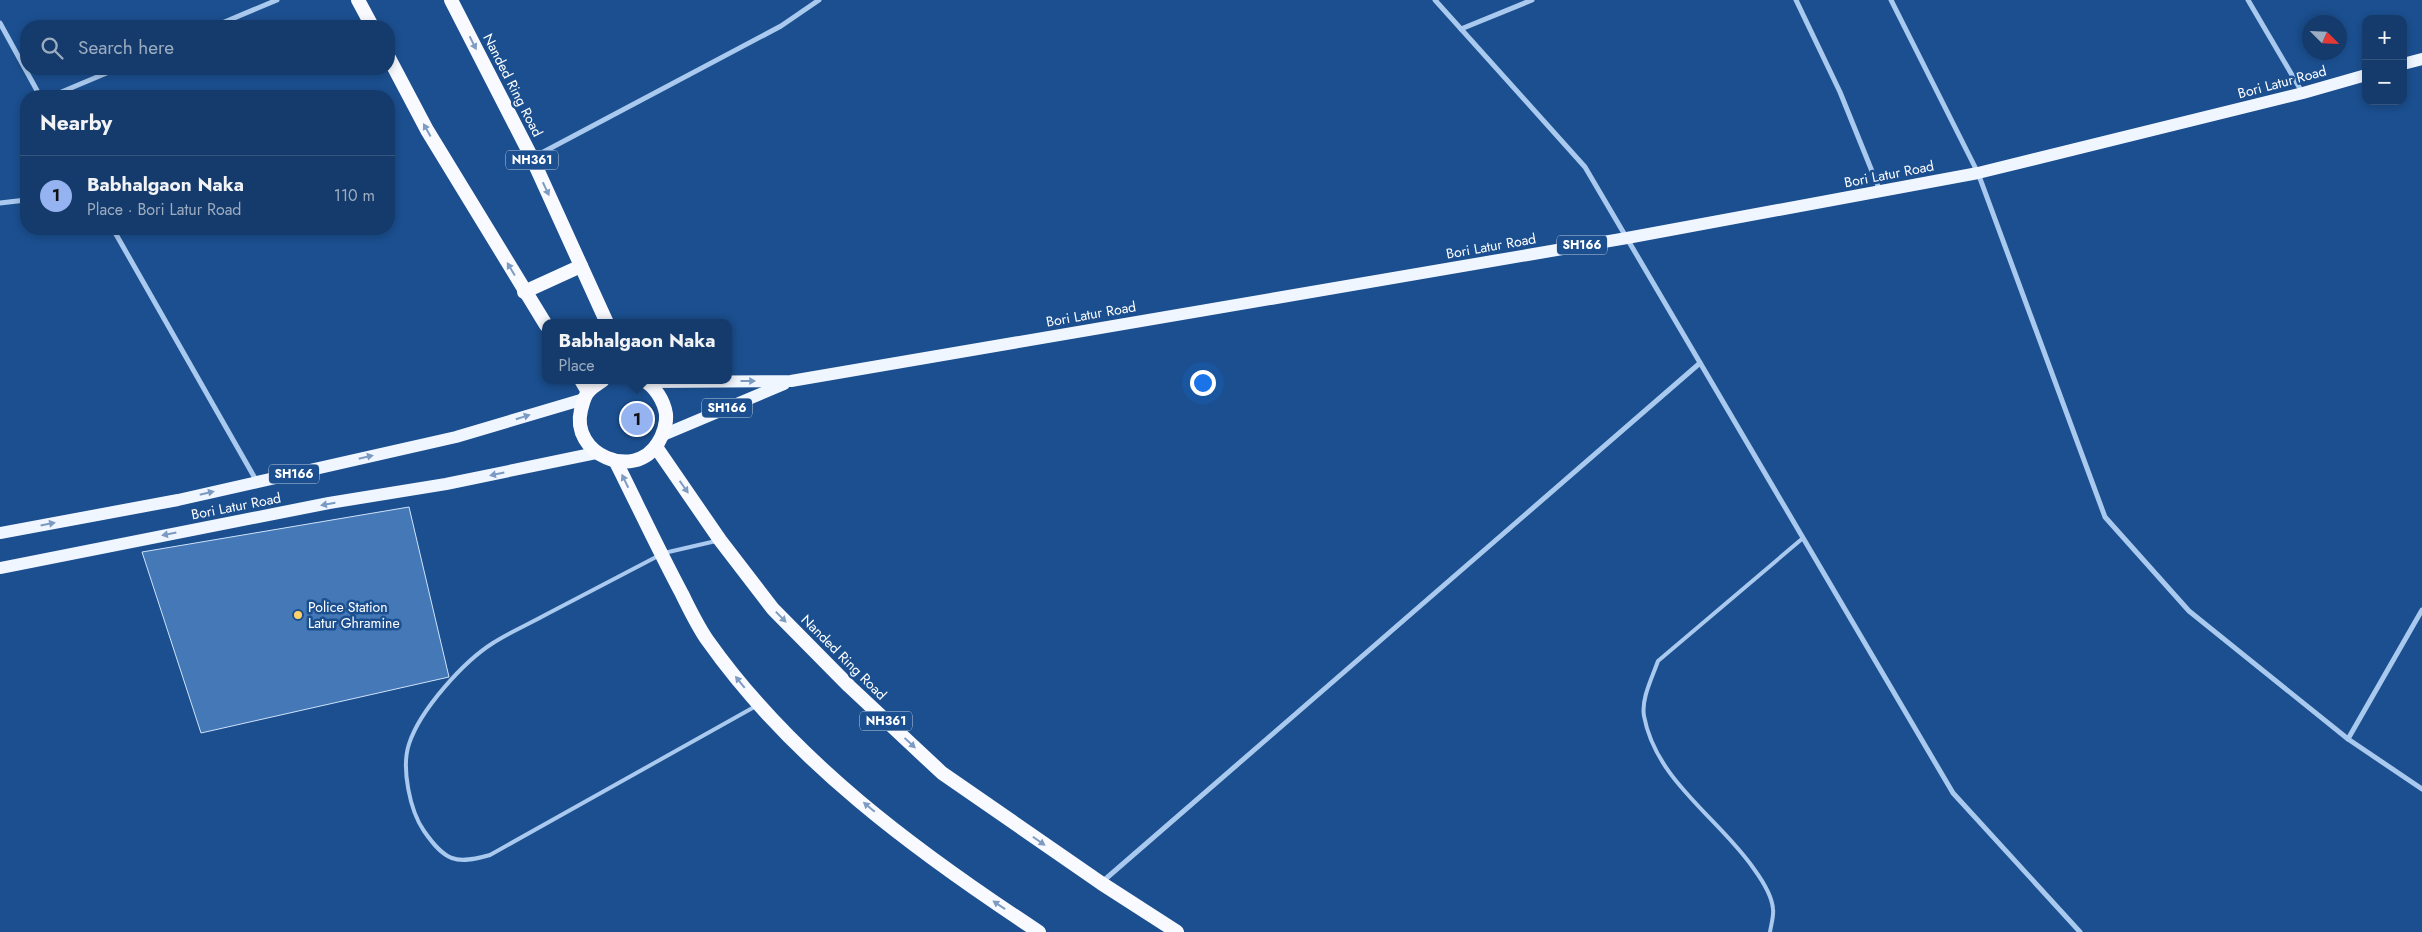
<!DOCTYPE html>
<meta charset="utf-8">
<style>
body{margin:0;font-family:Jost,sans-serif;background:#1d4271;color:#f1f3f6}
.controls{position:absolute;right:15px;top:15px;display:grid;overflow:hidden;border-radius:10px;box-shadow:0 2px 8px #0003}
.controls button{width:45px;height:45px;display:grid;place-items:center;padding:0;border:0;border-bottom:1px solid #33557e;background:#143b6b;color:#f1f3f6;font:25px sans-serif}
.compass{position:absolute;left:2302px;top:15px;width:45px;height:45px;border-radius:50%;background:#143b6b;box-shadow:0 2px 8px #0003;rotate:114deg}
.you{position:absolute;left:1202px;top:382px;width:18px;height:18px;margin:-12px;border:4px solid #fff;border-radius:50%;background:#1a73e8;box-shadow:0 0 0 8px #1a73e833}
.badge{display:grid;place-items:center;width:32px;height:32px;border-radius:50%;background:#95b2f1;color:#111;font-size:16px;font-weight:700}
.pin{position:absolute;translate:-50% -50%;border:2px solid #fff;box-shadow:0 1px 5px #0006}
.popup{position:absolute;left:542px;top:319px;width:190px;height:65px;box-sizing:border-box;display:grid;place-content:center;border-radius:10px;background:#143b6b;filter:drop-shadow(0 1px 4px #0005);font-size:16px;white-space:nowrap;color:#9dadc1}
.popup b{font-size:19px;color:#f1f3f6}
.popup::after{content:'';position:absolute;left:50%;top:100%;margin-left:-10px;border:10px solid transparent;border-top-color:#143b6b}
.list{margin:0;padding:0;list-style:none}
h2{display:flex;justify-content:space-between;align-items:center;height:65px;margin:0;padding:0 20px;font-size:21px}
h2 small{font-size:16px;font-weight:400;color:#9dadc1}
.list li{display:grid;grid-template-columns:32px 1fr auto;gap:15px;align-items:center;box-sizing:border-box;height:80px;padding:0 20px;border-top:1px solid #33557e}
.list b{display:block;font-size:19px;white-space:nowrap}
.list p{margin:0;font-size:16px;white-space:nowrap;color:#9dadc1}
.list em{font-size:16px;font-style:normal;color:#9dadc1}
.icon{flex:none;width:28px;height:28px;fill:none;stroke:currentColor;stroke-width:2;stroke-linecap:round;stroke-linejoin:round}
.map{position:relative;flex:none;width:2422px;height:932px;overflow:hidden}
.search{position:absolute;background:#143b6b;box-shadow:0 2px 8px #0003;left:20px;top:20px;width:375px;height:55px;display:flex;align-items:center;gap:12px;box-sizing:border-box;padding:0 18px;border-radius:20px;color:#9dadc1;font-size:19px}
.panel{position:absolute;background:#143b6b;box-shadow:0 2px 8px #0003;left:20px;top:90px;width:375px;height:145px;border-radius:20px}
.map>svg:first-child{display:block}
</style>
<div class="map">
<svg width="2422" height="932" viewBox="0 0 2422 932">
<rect width="100%" height="100%" fill="#1b4f8f"/>
<path fill="#4478b7" stroke="#cfe3fa" d="M409,507L449,677L201,733L142,552Z"/>
<g fill="none" stroke-linecap="round" stroke-linejoin="round">
<g stroke="#a9c9ee" stroke-width="4">
<path d="M664,553L716,541"/>
<path d="M658,556C621,575 584,595 547,614C529,624 510,632 493,643C463,662 420,710 409,744C401,768 410,811 424,831C445,861 455,865 490,855L756,706"/>
<path d="M1770,932C1771,925 1774,916 1773,909C1772,895 1762,880 1754,869C1719,818 1656,781 1644,716C1641,699 1652,678 1658,661L1803,538"/>
</g>
<g stroke="#a9c9ee" stroke-width="5">
<path d="M1435,0L1585,167L1953,793L2080,932"/>
<path d="M1796,0L1840,92L1880,191"/>
<path d="M1891,0L1978,173L2105,517L2189,611L2348,739L2422,789"/>
<path d="M2248,0L2302,92"/>
<path d="M0,23L40,96"/>
<path d="M215,26L277,0"/>
<path d="M1461,29L1532,0"/>
<path d="M52,96L116,69"/>
<path d="M532,158L781,26L819,0"/>
<path d="M0,203L26,200"/>
<path d="M113,229L256,480"/>
<path d="M2348,739L2422,610"/>
<path d="M1102,882L1700,363"/>
</g>
<g stroke="#f0f6ff" stroke-width="12">
<path d="M2403,64L2422,59"/>
<path d="M646,382L791,381L1627,238L1978,173L2303,93L2366,75"/>
<path d="M663,435L784,384"/>
<path d="M0,533L178,500L456,437L584,399"/>
<path d="M0,568L329,503L446,484L596,453"/>
</g>
<g stroke="#f8faff" stroke-width="14">
<path d="M358,0L372,26"/>
<path d="M451,0L532,158L607,323"/>
<path d="M389,58L427,130L546,325"/>
<path d="M524,292L581,266"/>
<path d="M581,380L588,392"/>
<path d="M603,380C598,384 592,387 588,392C584,397 583,403 581,410C570,454 634,482 658,443C663,435 667,423 666,414C664,401 655,386 643,380"/>
<path d="M656,447L720,540L773,609L849,686L942,773L1101,883L1177,932"/>
<path d="M616,462C638,506 659,551 682,594C690,610 698,627 708,641C793,761 917,852 1039,932"/>
</g>
</g>
<defs><path id="oneway-solid" d="M-6-.8H1V-3.2L6.5 0L1 3.2V.8H-6Z" transform="scale(1.25)"/></defs>
<g fill="#7e9cc1">
<use href="#oneway-solid" transform="translate(473 43) rotate(63)"/>
<use href="#oneway-solid" transform="translate(427 130) rotate(-119)"/>
<use href="#oneway-solid" transform="translate(546 189) rotate(65)"/>
<use href="#oneway-solid" transform="translate(511 269) rotate(-121)"/>
<use href="#oneway-solid" transform="translate(625 481) rotate(-116)"/>
<use href="#oneway-solid" transform="translate(684 487) rotate(55)"/>
<use href="#oneway-solid" transform="translate(781 617) rotate(46)"/>
<use href="#oneway-solid" transform="translate(740 682) rotate(-129)"/>
<use href="#oneway-solid" transform="translate(910 743) rotate(43)"/>
<use href="#oneway-solid" transform="translate(869 807) rotate(-140)"/>
<use href="#oneway-solid" transform="translate(1039 841) rotate(35)"/>
<use href="#oneway-solid" transform="translate(999 905) rotate(-146)"/>
</g>
<g fill="#7b9ac1">
<use href="#oneway-solid" transform="translate(748 381)"/>
<use href="#oneway-solid" transform="translate(523 417) rotate(-17)"/>
<use href="#oneway-solid" transform="translate(366 457) rotate(-13)"/>
<use href="#oneway-solid" transform="translate(497 474) rotate(168)"/>
<use href="#oneway-solid" transform="translate(207 493) rotate(-13)"/>
<use href="#oneway-solid" transform="translate(328 504) rotate(170)"/>
<use href="#oneway-solid" transform="translate(48 524) rotate(-11)"/>
<use href="#oneway-solid" transform="translate(169 534) rotate(169)"/>
</g>
<circle fill="#ffd166" stroke="#1b4f8f" stroke-width="2" cx="298" cy="615" r="5"/>
<g text-anchor="middle" dominant-baseline="central" stroke-width="5" stroke-linejoin="round" paint-order="stroke">
<g fill="#1b4f8f" stroke="#bbcadd" stroke-width="1">
<rect x="506" y="150.5" width="52" height="19" rx="4"/>
<rect x="1557" y="235.5" width="50" height="19" rx="4"/>
<rect x="702" y="398.5" width="50" height="19" rx="4"/>
<rect x="269" y="464.5" width="50" height="19" rx="4"/>
<rect x="860" y="711.5" width="52" height="19" rx="4"/>
</g>
<g font-size="12" font-weight="bold" fill="#fff">
<text x="532" y="160">NH361</text>
<text x="1582" y="245">SH166</text>
<text x="727" y="408">SH166</text>
<text x="294" y="474">SH166</text>
<text x="886" y="721">NH361</text>
</g>
<g font-size="14" fill="#fff" stroke="#1b4f8f">
<text transform="translate(2282 82) rotate(-15)">Bori Latur Road</text>
<text transform="translate(513 85) rotate(63)">Nanded Ring Road</text>
<text transform="translate(1889 174) rotate(-11)">Bori Latur Road</text>
<text transform="translate(1491 246) rotate(-10)">Bori Latur Road</text>
<text transform="translate(1091 314) rotate(-10)">Bori Latur Road</text>
<text transform="translate(236 506) rotate(-11)">Bori Latur Road</text>
<text transform="translate(844 657) rotate(45)">Nanded Ring Road</text>
</g>
<g font-size="14" fill="#fff" stroke="#1b4f8f" text-anchor="start">
<text x="308" y="607">Police Station<tspan x="308" dy="16">Latur Ghramine</tspan></text>
</g>
</g>
</svg>
<div class="controls">
<button>+</button>
<button>−</button>
</div>
<svg class="compass" viewBox="-18 -18 36 36"><path d="M0-13l5 13h-10z" fill="#e53935"/><path d="M0 13l5-13h-10z" fill="#9dadc1"/></svg>
<div class="you"></div>
<div class="pin badge" style="left:637px;top:419px">1</div>
<div class="popup"><b>Babhalgaon Naka</b>Place</div>
<div class="search"><svg class="icon" aria-label="search" viewBox="0 0 24 24"><circle cx="10" cy="10" r="6"/><path d="M15 15l6 6"/></svg>Search here</div>
<section class="panel">
<h2>Nearby<small></small></h2>
<ul class="list">
<li><span class="badge">1</span><div><b>Babhalgaon Naka</b><p>Place · Bori Latur Road</p></div><em>110 m</em></li>
</ul>
</section>
</div>
